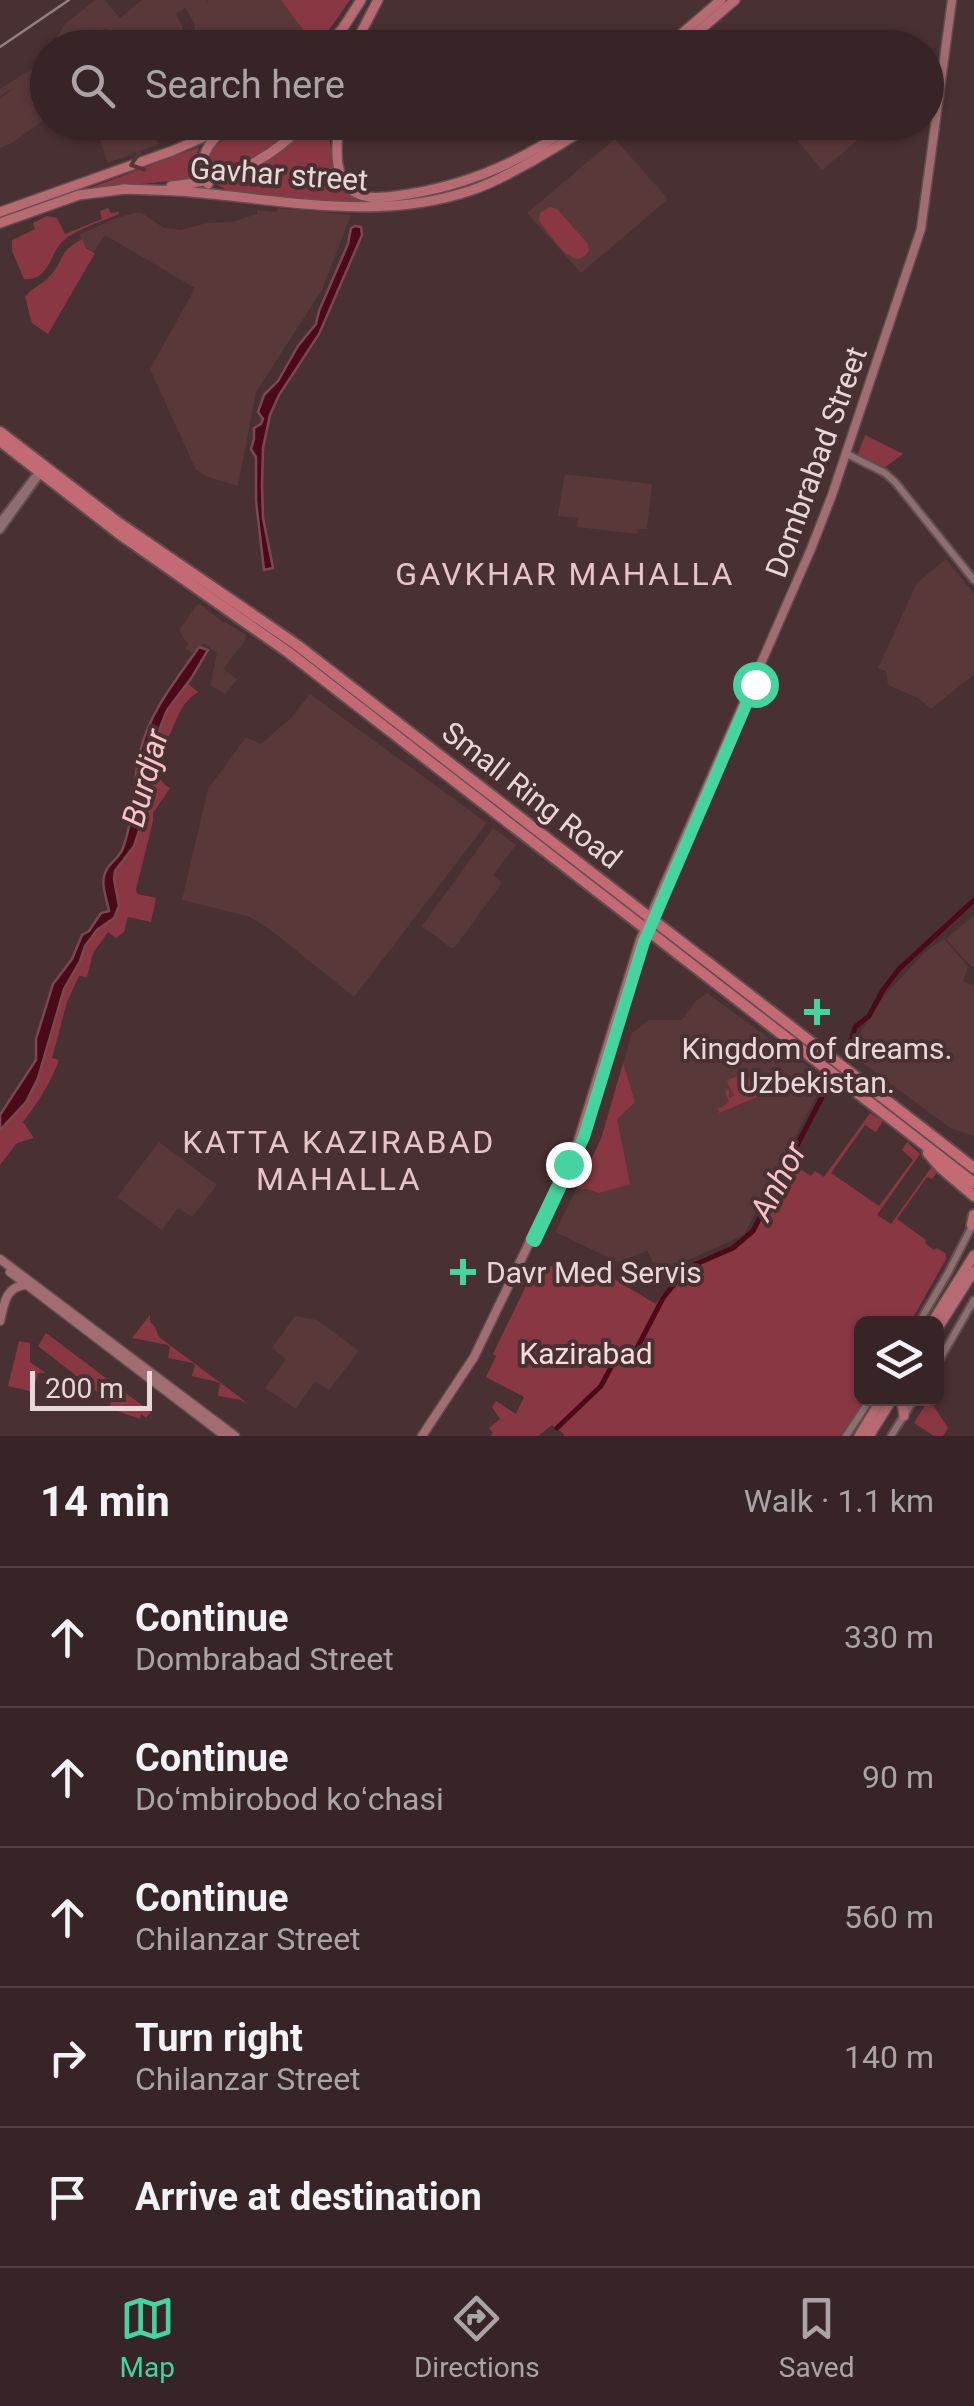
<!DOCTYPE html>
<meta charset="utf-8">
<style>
body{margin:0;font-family:Roboto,sans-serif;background:#3e2c2e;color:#f1f3f6}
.controls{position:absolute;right:30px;bottom:30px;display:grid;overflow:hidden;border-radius:15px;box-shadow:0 2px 8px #0004}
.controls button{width:90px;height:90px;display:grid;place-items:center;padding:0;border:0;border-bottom:2px solid #514143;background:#372426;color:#f1f3f6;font:50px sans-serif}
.scale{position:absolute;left:30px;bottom:25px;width:122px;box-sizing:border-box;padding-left:10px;border:5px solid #e8d7d8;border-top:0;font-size:28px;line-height:35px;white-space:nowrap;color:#e8d7d8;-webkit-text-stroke:8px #493032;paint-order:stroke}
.stop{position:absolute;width:30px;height:30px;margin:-22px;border:8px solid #44d49f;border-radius:50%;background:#fff}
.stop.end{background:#44d49f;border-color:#fff;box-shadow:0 2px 10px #0008}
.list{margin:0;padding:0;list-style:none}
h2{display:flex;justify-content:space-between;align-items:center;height:130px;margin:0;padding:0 40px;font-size:42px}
h2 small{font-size:32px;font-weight:400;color:#aaa4a7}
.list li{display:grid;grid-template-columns:65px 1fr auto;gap:30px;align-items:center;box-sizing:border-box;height:140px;padding:0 40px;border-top:2px solid #514143}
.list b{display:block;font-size:38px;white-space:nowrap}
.list p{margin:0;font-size:32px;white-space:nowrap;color:#aaa4a7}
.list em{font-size:32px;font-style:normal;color:#aaa4a7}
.icon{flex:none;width:55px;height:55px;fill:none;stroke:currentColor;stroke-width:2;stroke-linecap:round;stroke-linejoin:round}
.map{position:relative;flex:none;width:974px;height:1436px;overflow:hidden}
.search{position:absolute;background:#372426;box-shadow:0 2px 8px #0004;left:30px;right:30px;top:30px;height:110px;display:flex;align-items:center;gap:25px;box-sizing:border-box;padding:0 35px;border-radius:55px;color:#aaa4a7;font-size:38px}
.sheet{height:830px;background:#372426}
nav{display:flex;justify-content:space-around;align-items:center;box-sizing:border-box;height:140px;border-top:2px solid #514143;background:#372426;font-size:28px;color:#aaa4a7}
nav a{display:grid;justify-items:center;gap:5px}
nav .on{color:#44d49f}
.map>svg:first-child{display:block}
</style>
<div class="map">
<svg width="974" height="1436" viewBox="0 0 974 1436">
<rect width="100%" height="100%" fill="#493032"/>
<g fill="#59383a">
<path d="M95,0H105L120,18L142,0H207V3L208,0H281L309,38L298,47H229L215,30L206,37L194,32L195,24L185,8L176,14L183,28L176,47H157L153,45L150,47H122L106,28L76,47L51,48L64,25Z"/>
<path d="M47,55V118L10,144L0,148V99L14,88L0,96V89L44,61Z"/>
<path d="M818,122L845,123L859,139L822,170L798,141Z"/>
<path d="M90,123H148L159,144L108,163L98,135Z"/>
<path d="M615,139L668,199L581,273L527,213Z"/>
<path d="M278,208L351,215L322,290L256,392L238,486L208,477L196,470L150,369L195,288L105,235L94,252L86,247L79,235L114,219L134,213H142L164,228L180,230L207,223L232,222L257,214V210L276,212Z"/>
<path d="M565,474L652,484L647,529H638L637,534L577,527L578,518L558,516Z"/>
<path d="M946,559L974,594V674L931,709L918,698L888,685L886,671L878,668L917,583Z"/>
<path d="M200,604L224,623L225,622L246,635L245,641L223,669L237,679L225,694L210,686L217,653L205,644L199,645L192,653L185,648L188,645L179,630L197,605Z"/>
<path d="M310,694L487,823L354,997L272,931L250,917L182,900L208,789L246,737L261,744L292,717Z"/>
<path d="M493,828L516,845L493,875L502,883L455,947L451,948L422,926Z"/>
<path d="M974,915V965L972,967L946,939Z"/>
<path d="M944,939L968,967L963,981L974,986V1136L950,1128L848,1052L883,997L928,949Z"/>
<path d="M707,993L815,1072L808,1082L819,1091L744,1235L659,1273L647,1251L618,1262L555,1232L601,1139L632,1033L649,1020H682L697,1000Z"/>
<path d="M159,1142L217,1185L192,1217L178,1208L162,1230L117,1197Z"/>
<path d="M295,1316L317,1320L359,1351L329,1390L315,1381L296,1409L265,1388L286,1359L272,1348Z"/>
</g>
<g fill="#893843">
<path d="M281,0H350L317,47L298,48L309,38Z"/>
<path d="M251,123H297C272,149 244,167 208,176C206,165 206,155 214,146Z"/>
<path d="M312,123H325C331,138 331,153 334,169C344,217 390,196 421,197L390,203L316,201L226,190L216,184C254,172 285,153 312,123Z"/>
<path d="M199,147L194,166L196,178L85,190Z"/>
<path d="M550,207L557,209L588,244L589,250C575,275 553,238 542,225L539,220L540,213Z"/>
<path d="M108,208L111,213L119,212V214C103,221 73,230 61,243C49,257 48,281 24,279L12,251V240L35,229L33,223L47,216L57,218L65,234L102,219L100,211Z"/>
<path d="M82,239L86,248L95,253L48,334L32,323L25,297C34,286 42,285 50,276C66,258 56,254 82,239Z"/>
<path d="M865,435L903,454L884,468L858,454Z"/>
<path d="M187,683L198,692C182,702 178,716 171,732C168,738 164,740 161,745C152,761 154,779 170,788L153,813V821L136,889L137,894L156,898L151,922L128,917L124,932L116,938L108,932L93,953L87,977L79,976L67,1002L52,1058L59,1060C50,1084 38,1102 23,1122L34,1138L17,1143L0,1165V1130L26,1102L38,1078L64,989L80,961L85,946L97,930L114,918L119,906L114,879L115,871L134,846L141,822L148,760L167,710Z"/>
<path d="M623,1063L635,1102L617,1119L630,1184L599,1193L588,1189H577L601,1139Z"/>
<path d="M746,1072L757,1097L719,1113L717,1107L721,1108L729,1102L725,1091L729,1090V1098L734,1096L727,1081Z"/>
<path d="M870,1113L883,1121L876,1132L865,1125L831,1173L879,1206L913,1160L902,1150L907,1142L920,1154L877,1215L891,1224L933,1165L939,1170L932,1179L927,1177L897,1219L926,1240L925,1243L934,1250L937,1248L946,1254V1259L910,1323L862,1324V1398L865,1399L840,1436H563L564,1434L552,1425L538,1436H490L493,1433L489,1428L500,1419L492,1407L496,1401L516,1414L524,1397L486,1377L496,1356L493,1354L535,1267L543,1270L545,1266L606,1270L614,1279L656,1304L662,1294L667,1297V1295L689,1268L733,1248L747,1238L760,1219L789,1162L811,1176L815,1171L824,1177Z"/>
<path d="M150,1315V1322L155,1327L159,1337L241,1398L248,1405L241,1400L218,1396L220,1383L217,1382L192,1376L195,1365L193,1363L168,1358L170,1347L168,1345L132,1338Z"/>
<path d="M46,1333L151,1412L146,1418L141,1414L140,1419L109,1408L113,1397L97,1392L38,1346Z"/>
<path d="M19,1341L30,1343V1362L46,1373H38L33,1392L8,1386Z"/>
<path d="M929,1399L948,1428L943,1436H934L914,1423Z"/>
</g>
<g fill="#4c0918" stroke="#7b4752" stroke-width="2.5">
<path d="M355,226L361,227L362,235L319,334L279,395L270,415L263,448L262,486L263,518L273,568L264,570L256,501V457L251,449L254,439V428L261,424L263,419L258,412L264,395L278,381L298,346L316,324L319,311L348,244L351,228Z"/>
<path d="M199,647L208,650L192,677L167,710L158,733L148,760L142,822L134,846L115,871L114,879L119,906L114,918L97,930L85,946L80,961L64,989L38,1078L26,1102L0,1130V1115L36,1060V1039L53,984L72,959L82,935L89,931L101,913L109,911C106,895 98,880 109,866C114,860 120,856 123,848C135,815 132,780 141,748C151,710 177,679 199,647Z"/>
</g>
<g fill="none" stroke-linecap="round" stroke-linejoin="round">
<g stroke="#4c0918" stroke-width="5">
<path d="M846,1046L852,1039L855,1027L869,1016L883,990L899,969L974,900"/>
<path d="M557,1428L601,1386L616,1358L629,1356L635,1352L663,1298L685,1271L694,1265L733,1248L753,1231L825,1091"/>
</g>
<g stroke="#634d4e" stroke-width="10">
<g id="tertiary">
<path d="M849,455L885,473L895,482L974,580"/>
<path d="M0,522L39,471"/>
<path d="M0,530L43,470"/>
<path d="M918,1324L948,1273L973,1224"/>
<path d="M936,1366L974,1300"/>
<path d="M846,1436L871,1398"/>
<path d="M891,1436L915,1398"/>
</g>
</g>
<g stroke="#634d4e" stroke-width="11">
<g id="secondary">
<path d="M0,1259L235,1436"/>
<path d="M10,1272L225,1436"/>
<path d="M0,1321C4,1305 5,1287 25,1285"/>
<path d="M422,1436L474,1357L577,1144L640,940L811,549L832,495L921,229L952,0"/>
</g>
</g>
<g stroke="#634d4e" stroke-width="12">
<g id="primary">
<path d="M326,48L343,28L361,0"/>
<path d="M353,48L378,0"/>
<path d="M665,48L721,0"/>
<path d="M679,48L735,0"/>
<path d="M338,122C338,142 333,166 345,183C360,204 386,197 409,194C470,184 527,159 577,122"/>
<path d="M208,184C198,166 203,149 218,135"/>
<path d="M171,186C224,181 269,163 305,122"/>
<path d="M122,189C145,190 168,190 191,192C285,200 380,222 472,190C494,183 514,171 534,160C554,148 574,138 592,122"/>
<path d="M0,212L172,151L238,122"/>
<path d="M0,223L79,195L126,189"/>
<path d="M931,1324L974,1255"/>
<path d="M936,1331L974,1271"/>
<path d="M901,1398L904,1416"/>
<path d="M859,1436L882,1398"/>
<path d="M869,1436L893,1398"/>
</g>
</g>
<g stroke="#634d4e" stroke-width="14">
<g id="trunk">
<path d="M0,432L116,521L297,645L974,1168"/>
<path d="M0,441L121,535L288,652L974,1183"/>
<path d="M928,1153L941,1168L974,1196"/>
<path d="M972,1225L974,1215"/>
</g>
</g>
<use href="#tertiary" stroke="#8d6f71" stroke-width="6"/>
<use href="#secondary" stroke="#a26d72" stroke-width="8"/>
<use href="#primary" stroke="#b66b73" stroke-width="9"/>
<use href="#trunk" stroke="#c46a74" stroke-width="10"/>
<path stroke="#947f80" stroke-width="2.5" d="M0,47L69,0"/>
</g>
<defs><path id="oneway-chevron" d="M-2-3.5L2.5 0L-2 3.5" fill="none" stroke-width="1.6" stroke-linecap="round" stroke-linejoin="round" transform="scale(2.5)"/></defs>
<use stroke="#543638" href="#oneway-chevron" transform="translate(137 163) rotate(161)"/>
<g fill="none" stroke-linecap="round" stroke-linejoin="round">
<path stroke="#44d49f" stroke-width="12" d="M568,1164L532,1239L535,1241L584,1137L644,942L755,684"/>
</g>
<g fill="#44d49f" stroke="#493032" stroke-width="4">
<path d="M812 997h10v10h10v10h-10v10h-10v-10h-10v-10h10z"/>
<path d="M458 1257h10v10h10v10h-10v10h-10v-10h-10v-10h10z"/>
</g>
<g text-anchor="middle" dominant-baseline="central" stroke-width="8" stroke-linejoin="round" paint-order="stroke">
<g font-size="30" fill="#e8d7d8" stroke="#493032">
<text transform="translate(279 174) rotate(4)">Gavhar street</text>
<text transform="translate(816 462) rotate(-70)">Dombrabad Street</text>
<text transform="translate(532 795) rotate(38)">Small Ring Road</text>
</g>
<g font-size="30" fill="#e8d7d8" stroke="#493032">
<text x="817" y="1048">Kingdom of dreams.<tspan x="817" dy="34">Uzbekistan.</tspan></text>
<text x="486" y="1272" text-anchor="start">Davr Med Servis</text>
</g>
<g font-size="30" fill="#f7dcdd" stroke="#493032">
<text x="586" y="1353">Kazirabad</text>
</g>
<g font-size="32" letter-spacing="2.5" fill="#e7c5c7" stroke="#493032">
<text x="565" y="574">GAVKHAR MAHALLA</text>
<text x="339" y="1142">KATTA KAZIRABAD<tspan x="339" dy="37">MAHALLA</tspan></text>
</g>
<g font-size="32" font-style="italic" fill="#f7c3c6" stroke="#493032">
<text transform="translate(145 778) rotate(-75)">Burdjar</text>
<text transform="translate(778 1181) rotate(-62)">Anhor</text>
</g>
</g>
</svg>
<div class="controls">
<button><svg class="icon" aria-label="layers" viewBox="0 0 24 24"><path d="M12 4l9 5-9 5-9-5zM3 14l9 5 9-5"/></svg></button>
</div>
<div class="scale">200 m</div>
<div class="stop" style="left:755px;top:684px"></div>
<div class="stop end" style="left:568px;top:1164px"></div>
<div class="search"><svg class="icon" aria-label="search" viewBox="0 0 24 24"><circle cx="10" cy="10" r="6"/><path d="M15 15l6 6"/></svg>Search here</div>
</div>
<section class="sheet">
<h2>14 min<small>Walk · 1.1 km</small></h2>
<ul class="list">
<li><svg class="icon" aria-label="ahead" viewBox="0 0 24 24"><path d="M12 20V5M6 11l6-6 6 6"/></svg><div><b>Continue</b><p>Dombrabad Street</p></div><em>330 m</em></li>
<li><svg class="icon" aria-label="ahead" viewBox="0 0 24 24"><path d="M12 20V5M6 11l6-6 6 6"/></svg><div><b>Continue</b><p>Doʻmbirobod koʻchasi</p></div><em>90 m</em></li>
<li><svg class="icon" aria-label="ahead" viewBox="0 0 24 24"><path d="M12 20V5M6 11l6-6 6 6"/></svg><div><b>Continue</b><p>Chilanzar Street</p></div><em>560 m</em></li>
<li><svg class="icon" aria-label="right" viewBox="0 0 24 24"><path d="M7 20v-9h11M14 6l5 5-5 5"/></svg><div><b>Turn right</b><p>Chilanzar Street</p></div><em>140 m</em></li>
<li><svg class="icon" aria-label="arrive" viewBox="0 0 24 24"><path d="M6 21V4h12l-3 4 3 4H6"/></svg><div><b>Arrive at destination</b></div></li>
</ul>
</section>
<nav>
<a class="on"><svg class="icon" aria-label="map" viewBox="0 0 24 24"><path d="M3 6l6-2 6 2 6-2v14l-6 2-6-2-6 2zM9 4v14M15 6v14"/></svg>Map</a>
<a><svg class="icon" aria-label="directions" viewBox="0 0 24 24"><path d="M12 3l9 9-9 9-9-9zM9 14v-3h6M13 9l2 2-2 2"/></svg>Directions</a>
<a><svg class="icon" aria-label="saved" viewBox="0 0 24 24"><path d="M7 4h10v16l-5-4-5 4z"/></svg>Saved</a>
</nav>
